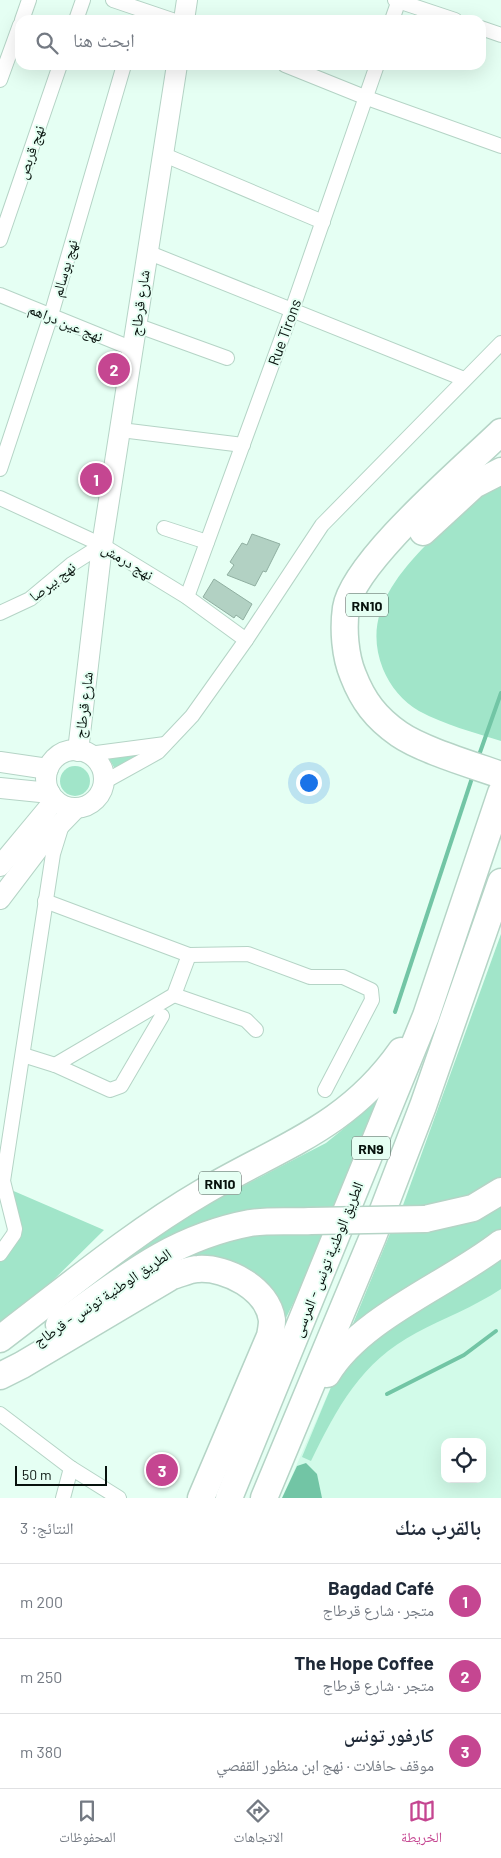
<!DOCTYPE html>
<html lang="ar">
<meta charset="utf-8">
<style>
body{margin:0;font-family:Barlow,"Noto Naskh Arabic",sans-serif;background:#f2f2f3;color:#1f2937;direction:rtl}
.controls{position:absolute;right:15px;bottom:15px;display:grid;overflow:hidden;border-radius:10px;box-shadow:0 5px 20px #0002}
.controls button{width:45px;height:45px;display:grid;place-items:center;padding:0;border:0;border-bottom:1px solid #e0e1e3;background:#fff;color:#1f2937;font:25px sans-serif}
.scale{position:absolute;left:15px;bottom:12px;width:92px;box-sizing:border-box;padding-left:5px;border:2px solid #07120d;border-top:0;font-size:14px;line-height:18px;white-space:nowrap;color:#07120d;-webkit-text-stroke:4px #e5fff3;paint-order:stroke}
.you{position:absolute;left:308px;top:782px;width:18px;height:18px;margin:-12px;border:4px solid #fff;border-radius:50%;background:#1a73e8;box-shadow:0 0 0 8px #1a73e833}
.badge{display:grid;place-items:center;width:32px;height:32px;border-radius:50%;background:#c54691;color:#fff;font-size:16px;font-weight:700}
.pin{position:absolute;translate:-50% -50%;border:2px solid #fff;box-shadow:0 1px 5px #0006}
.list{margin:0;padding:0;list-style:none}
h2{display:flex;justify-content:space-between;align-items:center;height:65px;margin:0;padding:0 20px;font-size:21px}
h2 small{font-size:16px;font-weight:400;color:#747a83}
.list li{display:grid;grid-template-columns:32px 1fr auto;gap:15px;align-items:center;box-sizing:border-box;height:75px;padding:0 20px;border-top:1px solid #e0e1e3}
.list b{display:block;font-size:19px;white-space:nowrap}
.list p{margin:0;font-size:16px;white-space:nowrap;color:#747a83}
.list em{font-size:16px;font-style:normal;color:#747a83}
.icon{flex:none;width:28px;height:28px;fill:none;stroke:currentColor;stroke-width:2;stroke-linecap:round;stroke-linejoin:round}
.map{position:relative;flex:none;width:501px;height:1498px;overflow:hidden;direction:ltr}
.search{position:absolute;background:#fff;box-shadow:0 5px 20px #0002;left:15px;right:15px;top:15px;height:55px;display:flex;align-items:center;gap:12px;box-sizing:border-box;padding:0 18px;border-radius:15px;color:#747a83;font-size:19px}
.sheet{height:290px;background:#fff}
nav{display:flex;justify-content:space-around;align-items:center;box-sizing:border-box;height:70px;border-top:1px solid #e0e1e3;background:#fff;font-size:14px;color:#747a83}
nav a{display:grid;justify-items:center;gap:2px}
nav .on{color:#c54691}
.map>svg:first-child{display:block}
</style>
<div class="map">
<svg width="501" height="1498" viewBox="0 0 501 1498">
<rect width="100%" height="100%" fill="#e5fff3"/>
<path fill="#d2fbe9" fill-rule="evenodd" d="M501,1249V1498H282L334,1380ZM445,1442H482V1479H445Z"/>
<g fill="#a1e5c9">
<path d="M501,482V741C473,732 445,725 419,711C403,702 390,686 383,669C363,619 392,580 426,545C447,525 475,493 501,482Z"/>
<path d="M149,751L116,771L107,755Z"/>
<circle cx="75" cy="781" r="15"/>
<path d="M501,934V1180C466,1197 442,1207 402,1208Z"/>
<path d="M386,1088L329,1231L283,1324L245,1275L78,1294L154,1238L208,1204L326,1143L353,1121Z"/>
<path d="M9,1189L104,1230L24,1309L0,1326V1256L12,1238Z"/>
<path d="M501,1206V1236L350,1331L391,1231Z"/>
<path d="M501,1249V1289C474,1307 444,1318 416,1333C361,1362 337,1408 311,1461L302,1457L334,1380L357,1347Z"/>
</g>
<path fill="#72c5a5" d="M306,1463L317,1474L322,1498H282L297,1466Z"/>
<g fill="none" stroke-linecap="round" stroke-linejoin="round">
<g stroke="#72c5a5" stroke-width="4">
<path d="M478,758L501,693"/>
<path d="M395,1012L473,775"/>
<path d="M387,1394L464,1355L496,1331"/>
</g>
</g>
<g fill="#b2d1c3" stroke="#90afa1">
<path d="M252,534L280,544L266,572L263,571L255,586L227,575L234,565L230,562L242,543L247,545Z"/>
<path d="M214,579L252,604L243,620L236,615L234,618L203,597Z"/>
</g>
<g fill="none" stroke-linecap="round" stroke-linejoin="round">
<g stroke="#b5d4c6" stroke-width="16">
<g id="street">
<path d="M113,0L172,20"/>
<path d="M395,0L455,20"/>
<path d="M22,20L29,0"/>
<path d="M76,20L83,0"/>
<path d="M392,20L399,0"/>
<path d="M481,28L501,35"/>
<path d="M285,65L367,98L501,146"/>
<path d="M0,80L20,25"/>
<path d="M162,154L323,222"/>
<path d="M0,240L60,65"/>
<path d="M147,252L464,379"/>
<path d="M0,295L133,349"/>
<path d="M136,325L227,358"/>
<path d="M121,430L243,445"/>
<path d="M0,469L51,315L124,65"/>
<path d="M0,498L102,545L187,597L246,640"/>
<path d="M164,528L207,542"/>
<path d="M187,597L292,310L377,65"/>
<path d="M0,613L30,599L72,564L102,545"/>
<path d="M89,754L165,744"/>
<path d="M104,782L158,752L192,716L246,640L322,525L501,343"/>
<path d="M45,901L189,955L248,954L310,977H343L371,990L372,1000L325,1090"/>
<path d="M174,995L246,1020L256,1030"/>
<path d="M23,1055L55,1065L110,1090L121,1086L162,1016"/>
<path d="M55,1065L174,995L189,955"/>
<path d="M0,1254L14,1234L15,1229L3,1181L53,854L62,825"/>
<path d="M0,1414L71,1468L119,1498"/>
<path d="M63,1498L71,1468"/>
</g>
</g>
<g stroke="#b5d4c6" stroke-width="22">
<g id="secondary">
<path d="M184,20L187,0"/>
<circle cx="75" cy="779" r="29"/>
<path d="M78,751L102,545L177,65"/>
<path d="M0,762L48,769"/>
<path d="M0,788L50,793"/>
<path d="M0,866L55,800"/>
<path d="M0,899L44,841L76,808"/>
</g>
</g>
<g stroke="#b5d4c6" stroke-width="29">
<g id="highway">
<path d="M501,432C465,467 353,562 346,608C343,629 345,656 353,675C363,701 376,718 399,734C422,750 473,765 501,775"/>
<path d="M423,532L474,485L501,471"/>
<path d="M425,1219L473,1208L501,1191"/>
<path d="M59,1325C122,1280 171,1238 250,1223C269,1220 291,1222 311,1221"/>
<path d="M0,1339C66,1289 131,1234 203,1192C279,1147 347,1128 401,1051"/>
<path d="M327,1374C361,1317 449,1284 501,1243"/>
<path d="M0,1376L22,1365L172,1276C180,1274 190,1269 198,1269C227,1267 268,1289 272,1320C272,1325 271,1331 270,1336L201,1498"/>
<path d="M229,1498L426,1016L501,793"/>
<path d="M264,1498L372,1239L423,1106L501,882"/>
</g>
</g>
<use href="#street" stroke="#fff" stroke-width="14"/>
<use href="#secondary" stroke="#fff" stroke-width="20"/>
<use href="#highway" stroke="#fff" stroke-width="26"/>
<g stroke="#b5d4c6" stroke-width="29" stroke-linecap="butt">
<path id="highway-bridge" d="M311,1221L425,1219"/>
</g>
<use href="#highway-bridge" stroke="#fff" stroke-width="26"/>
</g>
<g text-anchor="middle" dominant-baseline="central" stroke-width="4" stroke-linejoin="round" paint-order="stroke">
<g fill="#e5fff3" stroke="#4a5952" stroke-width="1">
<rect x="346" y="593.5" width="42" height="23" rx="4"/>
<rect x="352" y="1136.5" width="38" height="23" rx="4"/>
<rect x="199" y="1171.5" width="42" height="23" rx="4"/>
</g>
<g font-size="14" font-weight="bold" fill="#07120d">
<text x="367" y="605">RN10</text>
<text x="371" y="1148">RN9</text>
<text x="220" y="1183">RN10</text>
</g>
<g font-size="15" fill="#07120d" stroke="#e5fff3">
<text transform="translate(30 152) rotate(-71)">نهج قربص</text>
<text transform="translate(64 268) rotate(-74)">نهج بوسالم</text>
<text transform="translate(139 303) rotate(-82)">شارع قرطاج</text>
<text transform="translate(66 322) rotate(22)">نهج عين دراهم</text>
<text transform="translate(284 332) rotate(-70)">Rue Tirons</text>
<text transform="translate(128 561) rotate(31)">نهج درمش</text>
<text transform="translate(52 581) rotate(-38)">نهج بيرصا</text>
<text transform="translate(83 705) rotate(-83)">شارع قرطاج</text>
<text transform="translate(327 1259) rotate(-68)">الطريق الوطنية تونس - المرسى</text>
<text transform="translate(102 1297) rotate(-34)">الطريق الوطنية تونس - قرطاج</text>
</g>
</g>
</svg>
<div class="controls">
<button><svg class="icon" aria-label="locate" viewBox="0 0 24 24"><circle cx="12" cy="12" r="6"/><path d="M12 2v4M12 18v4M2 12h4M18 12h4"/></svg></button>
</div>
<div class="scale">50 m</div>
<div class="you"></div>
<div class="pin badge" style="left:96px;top:479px">1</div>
<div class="pin badge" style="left:114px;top:369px">2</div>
<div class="pin badge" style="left:162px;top:1470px">3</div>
<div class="search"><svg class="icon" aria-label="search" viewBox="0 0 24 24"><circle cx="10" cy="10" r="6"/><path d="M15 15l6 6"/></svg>ابحث هنا</div>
</div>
<section class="sheet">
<h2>بالقرب منك<small>النتائج: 3</small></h2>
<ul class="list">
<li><span class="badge">1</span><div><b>Bagdad Café</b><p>متجر · شارع قرطاج</p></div><em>200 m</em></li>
<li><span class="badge">2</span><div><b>The Hope Coffee</b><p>متجر · شارع قرطاج</p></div><em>250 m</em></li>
<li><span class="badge">3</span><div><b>كارفور تونس</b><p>موقف حافلات · نهج ابن منظور القفصي</p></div><em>380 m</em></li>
</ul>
</section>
<nav>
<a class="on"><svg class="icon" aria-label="map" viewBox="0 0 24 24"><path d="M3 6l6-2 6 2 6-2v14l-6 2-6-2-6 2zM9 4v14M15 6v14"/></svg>الخريطة</a>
<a><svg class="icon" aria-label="directions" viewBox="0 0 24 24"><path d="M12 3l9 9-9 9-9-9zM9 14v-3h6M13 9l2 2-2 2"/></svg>الاتجاهات</a>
<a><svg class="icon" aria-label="saved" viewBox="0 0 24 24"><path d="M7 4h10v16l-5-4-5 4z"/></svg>المحفوظات</a>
</nav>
